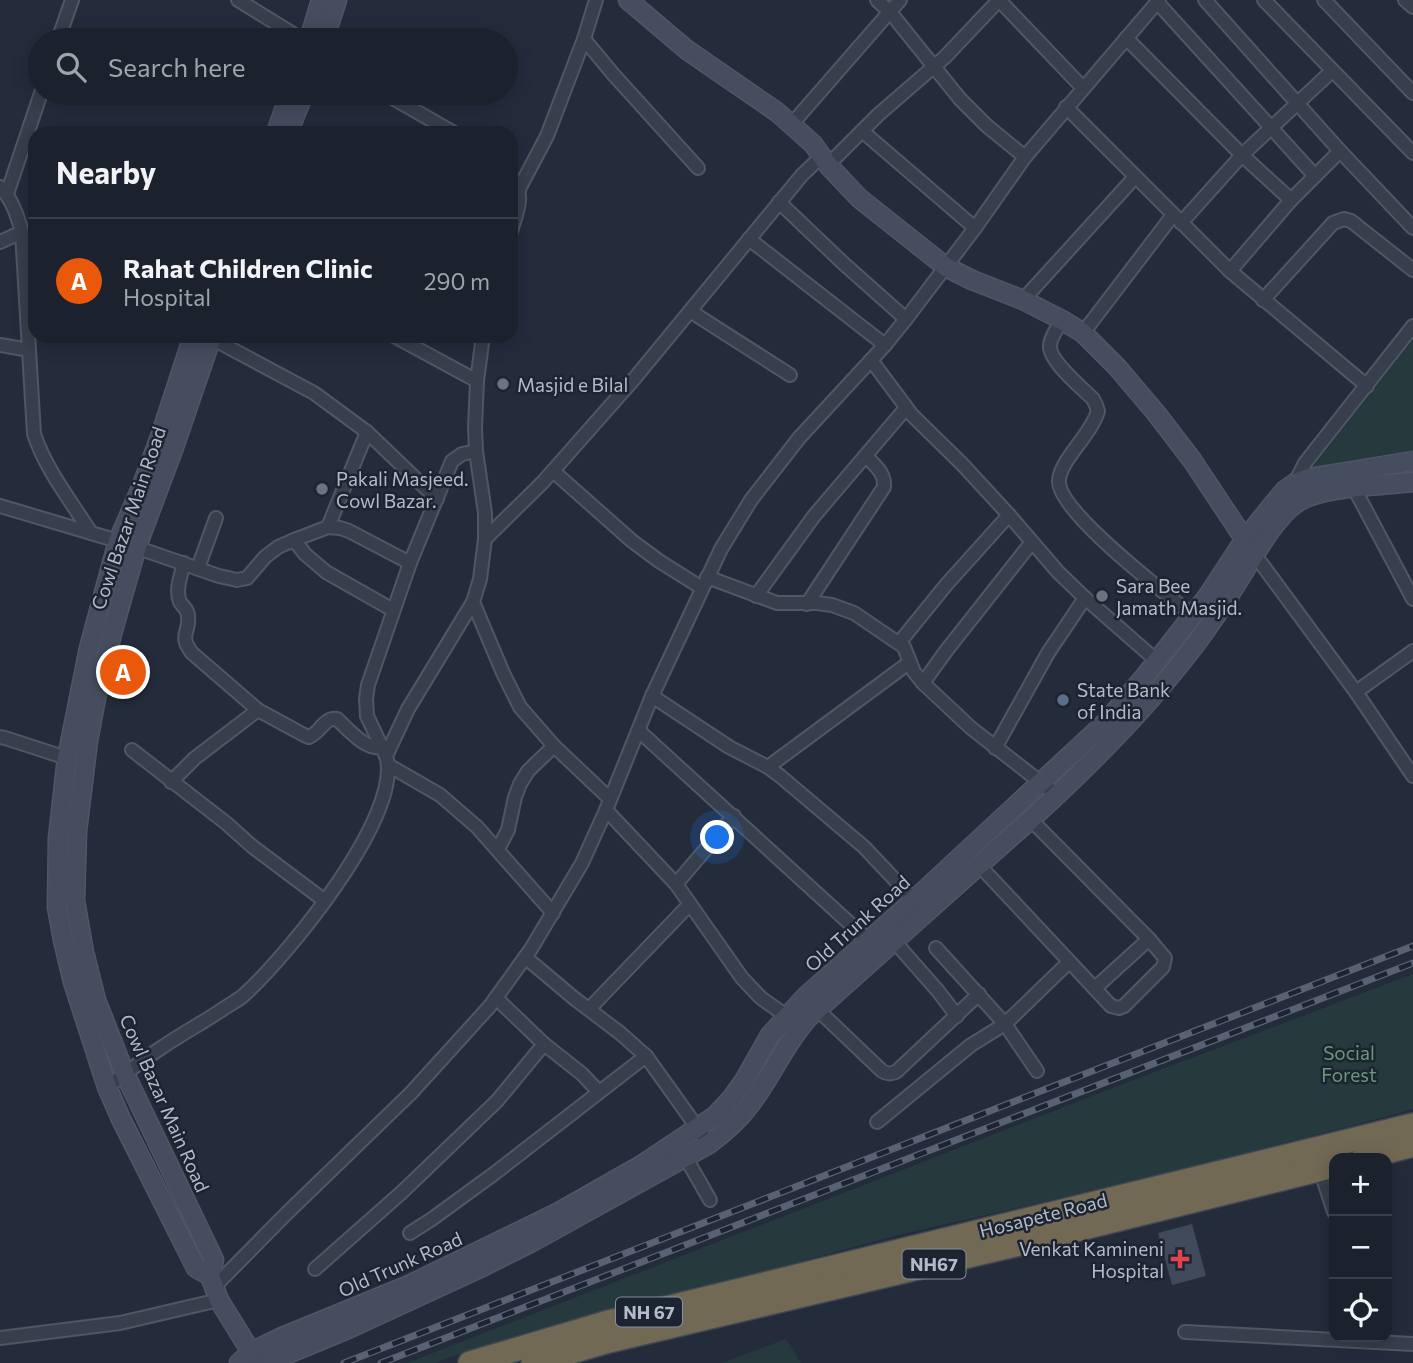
<!DOCTYPE html>
<meta charset="utf-8">
<style>
body{margin:0;font-family:Commissioner,sans-serif;background:#282e39;color:#f1f3f6}
.controls{position:absolute;right:21px;bottom:21px;display:grid;overflow:hidden;border-radius:14px;box-shadow:0 4px 18px #0003}
.controls button{width:63px;height:63px;display:grid;place-items:center;padding:0;border:0;border-bottom:2px solid #393e49;background:#1b212d;color:#f1f3f6;font:35px sans-serif}
.you{position:absolute;left:718px;top:838px;width:24px;height:24px;margin:-18px;border:5px solid #fff;border-radius:50%;background:#1a73e8;box-shadow:0 0 0 10px #1a73e833}
.badge{display:grid;place-items:center;width:46px;height:46px;border-radius:50%;background:#ea580c;color:#fff;font-size:23px;font-weight:700}
.pin{position:absolute;translate:-50% -50%;border:4px solid #fff;box-shadow:0 2px 7px #0006}
.list{margin:0;padding:0;list-style:none}
h2{display:flex;justify-content:space-between;align-items:center;height:91px;margin:0;padding:0 28px;font-size:30px}
h2 small{font-size:23px;font-weight:400;color:#a0a3aa}
.list li{display:grid;grid-template-columns:46px 1fr auto;gap:21px;align-items:center;box-sizing:border-box;height:126px;padding:0 28px;border-top:2px solid #393e49}
.list b{display:block;font-size:26px;white-space:nowrap}
.list p{margin:0;font-size:23px;white-space:nowrap;color:#a0a3aa}
.list em{font-size:23px;font-style:normal;color:#a0a3aa}
.icon{flex:none;width:38px;height:38px;fill:none;stroke:currentColor;stroke-width:2;stroke-linecap:round;stroke-linejoin:round}
.map{position:relative;flex:none;width:1413px;height:1363px;overflow:hidden}
.search{position:absolute;background:#1b212d;box-shadow:0 4px 18px #0003;left:28px;top:28px;width:490px;height:77px;display:flex;align-items:center;gap:18px;box-sizing:border-box;padding:0 24px;border-radius:38px;color:#a0a3aa;font-size:26px}
.panel{position:absolute;background:#1b212d;box-shadow:0 4px 18px #0003;left:28px;top:126px;width:490px;height:217px;border-radius:21px}
.map>svg:first-child{display:block}
</style>
<div class="map">
<svg width="1413" height="1363" viewBox="0 0 1413 1363">
<rect width="100%" height="100%" fill="#242c3c"/>
<g fill="#26393d">
<path d="M1413,340V454L1309,472Z"/>
<path d="M1413,974V1109L1355,1125L1101,1189L898,1235L450,1357L436,1363H407L1110,1089Z"/>
<path d="M786,1339L801,1363H722Z"/>
</g>
<g fill="#404a5b">
<path d="M124,662L138,677L127,687L114,671Z"/>
<path d="M1192,1224L1206,1276L1172,1285L1158,1233Z"/>
</g>
<g fill="none" stroke-linecap="round" stroke-linejoin="round">
<g stroke="#4f5764" stroke-width="16">
<g id="street">
<path d="M238,0L303,40"/>
<path d="M877,0L890,12L960,99L987,126L1025,157"/>
<path d="M999,0L1083,88"/>
<path d="M1205,0L1340,151L1413,228"/>
<path d="M1264,0L1413,153"/>
<path d="M1324,0L1413,93"/>
<path d="M1405,0L1413,7"/>
<path d="M1157,2L1315,176"/>
<path d="M1126,38L1242,155L1291,200"/>
<path d="M584,39L613,74L698,168"/>
<path d="M58,40L72,0"/>
<path d="M384,93L454,133"/>
<path d="M1066,107L1230,271L1367,386"/>
<path d="M791,125L900,0"/>
<path d="M862,131L975,228"/>
<path d="M828,165L879,114L945,57L999,0"/>
<path d="M511,176C526,193 517,212 511,231"/>
<path d="M0,187C12,199 17,215 22,232L34,434C46,470 71,501 91,533"/>
<path d="M519,189L547,136L584,39L596,0"/>
<path d="M7,194L41,93"/>
<path d="M779,202L843,263L906,319"/>
<path d="M1181,223L1242,155L1332,71"/>
<path d="M749,239L885,345"/>
<path d="M0,242L22,232"/>
<path d="M1230,271L1291,200L1340,151"/>
<path d="M1023,300L1135,177"/>
<path d="M1263,300L1333,223L1344,219L1351,221L1413,270"/>
<path d="M690,311L790,375"/>
<path d="M1062,320C1058,328 1050,337 1050,346C1049,361 1082,388 1093,399L1096,405L1098,411C1091,435 1061,459 1059,480C1056,511 1167,594 1192,615"/>
<path d="M1083,333L1173,215"/>
<path d="M394,336L477,381"/>
<path d="M211,338L314,393L367,432L437,499"/>
<path d="M0,345L29,350"/>
<path d="M871,360L912,415L962,464L1009,515L1058,572L1085,598L1157,661"/>
<path d="M553,471L632,541L659,561L702,588"/>
<path d="M1295,483L1305,463L1413,326"/>
<path d="M1354,488L1413,599"/>
<path d="M0,506L118,541L219,576L237,580L247,578L265,557L278,547L294,540L328,527L340,528L349,531L410,563"/>
<path d="M328,527L367,432"/>
<path d="M485,539L543,482L634,379L802,175L822,156"/>
<path d="M294,540L305,554L326,572L393,610"/>
<path d="M1255,555L1356,692L1413,776"/>
<path d="M184,563C181,575 175,590 180,602C183,607 188,609 188,616C190,634 178,634 192,653L258,710L304,735L309,737C320,733 324,717 337,719C349,730 366,751 383,747"/>
<path d="M198,568L216,518"/>
<path d="M707,577L777,603H817L832,605L854,613L904,647L914,672L923,683L971,728L1057,795"/>
<path d="M756,596L814,516L906,408"/>
<path d="M473,602L503,673L520,707L554,746L610,799"/>
<path d="M807,604L884,487C885,472 875,466 866,456"/>
<path d="M899,643L946,585L1009,515"/>
<path d="M923,683L946,651L1032,542"/>
<path d="M1356,692L1413,651"/>
<path d="M652,696L729,747L768,767L780,776L864,847L914,900"/>
<path d="M639,731L869,941"/>
<path d="M0,737L5,738L67,758"/>
<path d="M995,748L1048,653L1085,598"/>
<path d="M132,750L226,823L253,847L325,901"/>
<path d="M386,756L367,716L366,699L368,685L410,563L452,461L462,454L476,451"/>
<path d="M388,765L440,795L477,827L553,913"/>
<path d="M768,767L910,662"/>
<path d="M171,782L195,758L258,710"/>
<path d="M606,810L676,884L742,978L761,998L792,1020"/>
<path d="M498,849L508,830L515,797L520,784L528,771L554,746"/>
<path d="M979,865L1111,1006L1119,1008L1124,1006L1163,967L1165,958L1149,939L1031,820"/>
<path d="M676,884L734,816"/>
<path d="M894,941L938,991L957,1016"/>
<path d="M936,948L1005,1024L1037,1071"/>
<path d="M525,957L575,999L620,1033L646,1056L709,1144"/>
<path d="M1095,988L1149,939"/>
<path d="M496,998L544,1044L582,1074L599,1092"/>
<path d="M589,1009L690,904"/>
<path d="M817,1009L882,1071C887,1074 890,1074 896,1072L979,994"/>
<path d="M107,1087C126,1073 144,1059 164,1046C183,1033 204,1022 223,1009C230,1004 239,1000 245,994C287,956 404,814 386,756L408,709L473,602L480,579L485,539V513L476,451L475,428L477,381L483,336"/>
<path d="M877,1122L971,1045L1005,1024L1069,962"/>
<path d="M686,1158L710,1200"/>
<path d="M1320,1169L1334,1212"/>
<path d="M410,1233L432,1219L495,1173L646,1056"/>
<path d="M315,1269L401,1193L497,1101L544,1044"/>
<path d="M214,1287L287,1213L411,1093L490,1006L531,949L582,863L606,810L652,696L721,549L751,500L799,438L885,345L906,319L975,228L1025,157L1159,0"/>
<path d="M1185,1332L1413,1344"/>
<path d="M0,1338L120,1323L219,1300"/>
</g>
</g>
<g stroke="#4f5764" stroke-width="21">
<g id="secondary">
<path d="M628,0L687,50L777,112L813,144L828,165L859,198L946,267L972,280L1023,300L1062,320L1083,333L1117,367L1156,413L1192,460L1249,546"/>
<path d="M309,40L321,0"/>
<path d="M324,40L337,0"/>
<path d="M276,133L290,93"/>
<path d="M288,133L304,93"/>
<path d="M193,336L160,437L141,488L118,541L89,648L67,758L58,838L57,907L63,940L73,982L107,1087L121,1119L196,1268L210,1276L219,1300L251,1352L256,1363"/>
<path d="M210,1276L214,1260L125,1074L96,1000L84,952L75,901L77,831L88,741L96,698L113,630L137,546L173,450L212,336"/>
<path d="M239,1363L251,1352L282,1337L409,1285L559,1212L640,1166L715,1116L731,1099L744,1081L770,1035L806,996L914,900L1106,722L1145,676L1207,597L1245,539L1274,503L1285,490L1295,483L1309,478L1413,461"/>
<path d="M266,1363L348,1329L478,1269L530,1243L709,1144C724,1133 738,1121 749,1106C771,1078 784,1045 808,1018L1014,834C1030,821 1043,808 1058,794C1107,748 1154,699 1195,645C1210,625 1224,604 1237,583C1252,560 1275,516 1298,502C1323,486 1382,486 1413,482"/>
</g>
</g>
<g stroke="#404754" stroke-width="26">
<g id="highway">
<path d="M1363,1158L1413,1145"/>
<path d="M470,1363L605,1323L1413,1125"/>
<path d="M533,1363L609,1341L1015,1245L1334,1166"/>
</g>
</g>
<use href="#street" stroke="#373f4c" stroke-width="12"/>
<use href="#secondary" stroke="#454d5f" stroke-width="18"/>
<use href="#highway" stroke="#726955" stroke-width="23"/>
<g stroke="#596273" stroke-width="7">
<g id="rail">
<path d="M344,1363L1413,946"/>
<path d="M381,1363L1413,963"/>
</g>
</g>
<use href="#rail" stroke="#1d2431" stroke-width="4.5" stroke-dasharray="13" stroke-linecap="butt"/>
</g>
<g fill="#6b7280" stroke="#1d2431" stroke-width="2.5">
<circle cx="503" cy="384" r="7"/>
<circle cx="322" cy="489" r="7"/>
<circle cx="1102" cy="596" r="7"/>
</g>
<circle fill="#5c6f8a" stroke="#1d2431" stroke-width="2.5" cx="1063" cy="700" r="7"/>
<path fill="#e0444e" stroke="#1d2431" stroke-width="2.5" d="M1176.5 1248.5h7v7h7v7h-7v7h-7v-7h-7v-7h7z"/>
<g text-anchor="middle" dominant-baseline="central" stroke-width="5" stroke-linejoin="round" paint-order="stroke">
<g fill="#1d2431" stroke="#868d9b" stroke-width="2">
<rect x="902.5" y="1249.5" width="63" height="29" rx="5"/>
<rect x="616" y="1297.5" width="66" height="29" rx="5"/>
</g>
<g font-size="18" font-weight="bold" fill="#b3bac8">
<text x="934" y="1264">NH67</text>
<text x="649" y="1312">NH 67</text>
</g>
<g font-size="19" fill="#b3bac8" stroke="#1d2431" text-anchor="start">
<text x="517" y="384">Masjid e Bilal</text>
<text x="336" y="478">Pakali Masjeed.<tspan x="336" dy="22">Cowl Bazar.</tspan></text>
<text x="1116" y="585">Sara Bee<tspan x="1116" dy="22">Jamath Masjid.</tspan></text>
<text x="1077" y="689">State Bank<tspan x="1077" dy="22">of India</tspan></text>
<text x="1164" y="1248" text-anchor="end">Venkat Kamineni<tspan x="1164" dy="22">Hospital</tspan></text>
</g>
<g font-size="19" fill="#b3bac8" stroke="#1d2431">
<text transform="translate(128 518) rotate(-71)">Cowl Bazar Main Road</text>
<text transform="translate(857 923) rotate(-42)">Old Trunk Road</text>
<text transform="translate(165 1103) rotate(66)">Cowl Bazar Main Road</text>
<text transform="translate(1043 1215) rotate(-14)">Hosapete Road</text>
<text transform="translate(400 1264) rotate(-24)">Old Trunk Road</text>
</g>
<g font-size="19" fill="#6a9878" stroke="#1d2431">
<text x="1349" y="1052">Social<tspan x="1349" dy="22">Forest</tspan></text>
</g>
</g>
</svg>
<div class="controls">
<button>+</button>
<button>−</button>
<button><svg class="icon" aria-label="locate" viewBox="0 0 24 24"><circle cx="12" cy="12" r="6"/><path d="M12 2v4M12 18v4M2 12h4M18 12h4"/></svg></button>
</div>
<div class="you"></div>
<div class="pin badge" style="left:123px;top:672px">A</div>
<div class="search"><svg class="icon" aria-label="search" viewBox="0 0 24 24"><circle cx="10" cy="10" r="6"/><path d="M15 15l6 6"/></svg>Search here</div>
<section class="panel">
<h2>Nearby<small></small></h2>
<ul class="list">
<li><span class="badge">A</span><div><b>Rahat Children Clinic</b><p>Hospital</p></div><em>290 m</em></li>
</ul>
</section>
</div>
